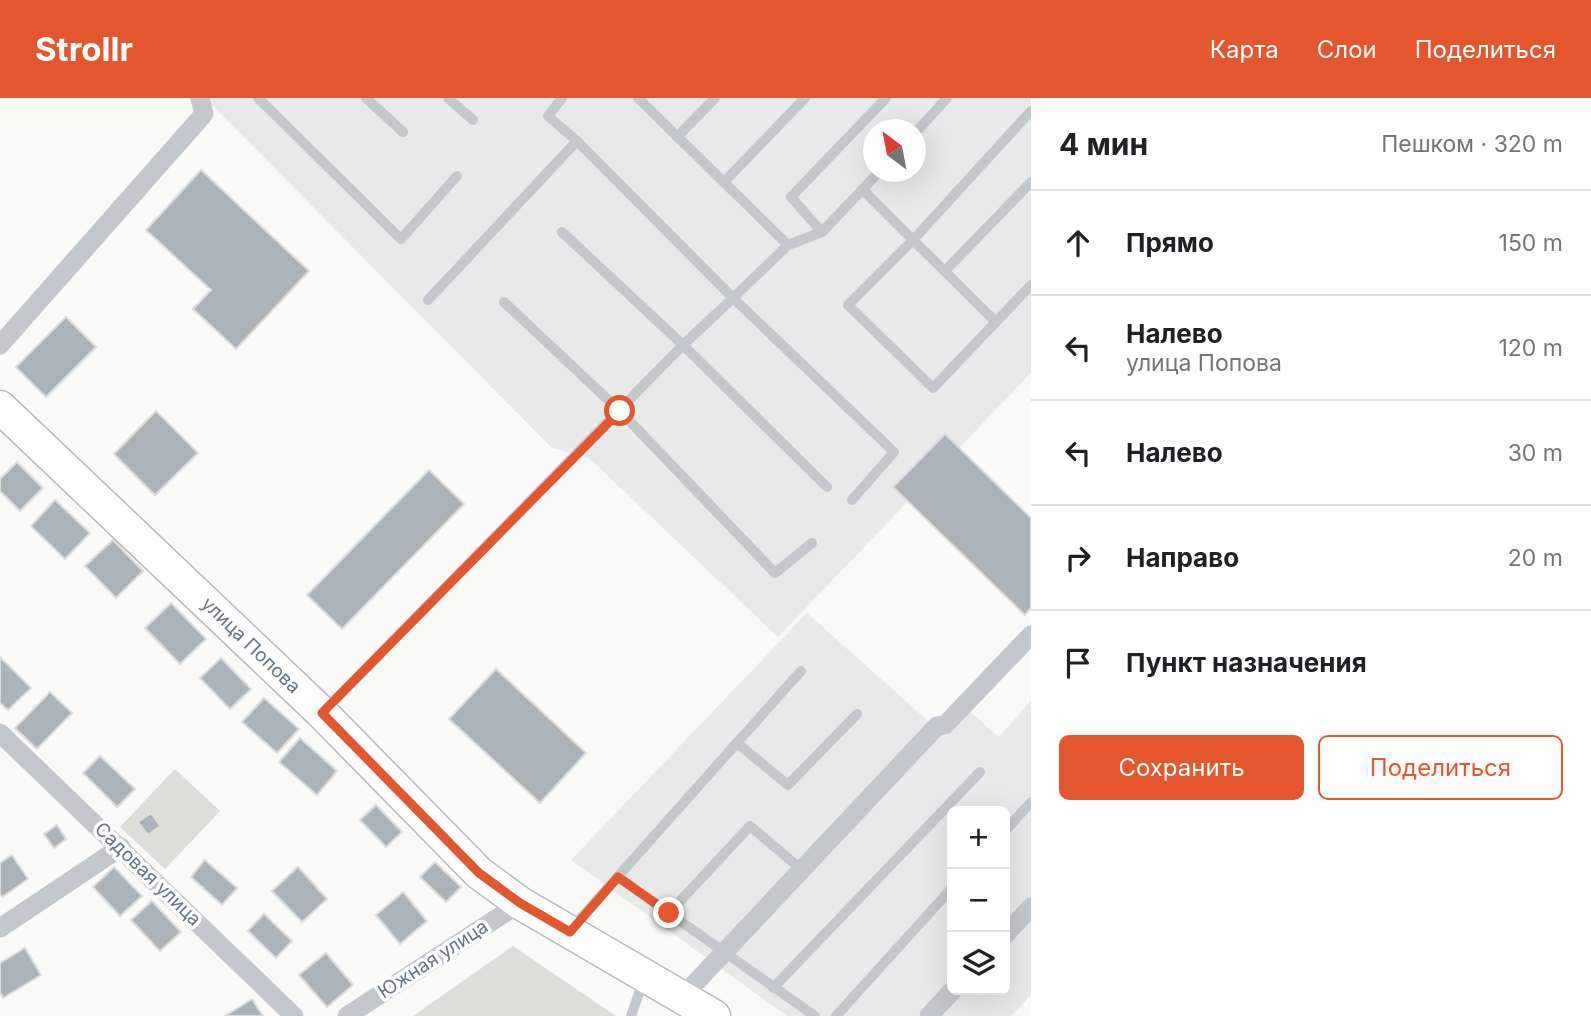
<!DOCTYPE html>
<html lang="ru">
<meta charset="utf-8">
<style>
body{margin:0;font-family:Inter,sans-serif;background:#f6f6f6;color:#202124}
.controls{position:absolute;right:21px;bottom:21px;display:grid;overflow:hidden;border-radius:10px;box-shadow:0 7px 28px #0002}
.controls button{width:63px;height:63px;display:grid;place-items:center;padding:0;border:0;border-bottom:2px solid #e0e0e0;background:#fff;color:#202124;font:35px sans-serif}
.compass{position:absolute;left:863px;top:21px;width:63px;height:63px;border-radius:50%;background:#fff;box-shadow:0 7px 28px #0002;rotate:328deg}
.stop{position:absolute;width:21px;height:21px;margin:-16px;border:5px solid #e4572e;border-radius:50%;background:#fff}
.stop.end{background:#e4572e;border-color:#fff;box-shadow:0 2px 7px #0008}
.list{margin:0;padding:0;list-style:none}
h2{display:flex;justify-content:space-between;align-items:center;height:91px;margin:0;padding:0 28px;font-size:30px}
h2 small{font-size:23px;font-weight:400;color:#757577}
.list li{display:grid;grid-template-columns:46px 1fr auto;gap:21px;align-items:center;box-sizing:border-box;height:105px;padding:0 28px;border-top:2px solid #e0e0e0}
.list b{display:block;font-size:26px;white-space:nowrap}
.list p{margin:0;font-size:23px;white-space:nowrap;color:#757577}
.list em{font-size:23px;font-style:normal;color:#757577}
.actions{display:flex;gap:14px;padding:21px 28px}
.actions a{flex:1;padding:16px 0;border:2px solid #e4572e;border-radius:10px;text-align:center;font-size:24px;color:#e4572e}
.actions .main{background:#e4572e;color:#fff}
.icon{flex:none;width:38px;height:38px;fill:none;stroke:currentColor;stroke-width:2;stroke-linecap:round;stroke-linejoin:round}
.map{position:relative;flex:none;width:1031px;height:918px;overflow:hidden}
header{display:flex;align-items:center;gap:42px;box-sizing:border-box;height:98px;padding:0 35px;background:#e4572e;color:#fff}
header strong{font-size:33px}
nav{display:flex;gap:38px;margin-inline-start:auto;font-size:24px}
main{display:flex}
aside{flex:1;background:#fff}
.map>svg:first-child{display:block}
</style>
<header>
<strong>Strollr</strong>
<nav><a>Карта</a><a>Слои</a><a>Поделиться</a></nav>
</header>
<main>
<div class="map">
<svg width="1031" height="918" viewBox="0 0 1031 918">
<rect width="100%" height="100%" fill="#fafaf8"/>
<g fill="#e8e9e9" fill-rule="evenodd">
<path d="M205,0H1031V275L778,539L589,360L552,350ZM874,32H916V74H874Z"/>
<path d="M807,515L946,639L970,614L999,639L1031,603V897L1011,918H787L571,762ZM952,713H1005V892H952Z"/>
</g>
<g fill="#dadfd7">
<path d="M175,671L220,713L165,771L120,729Z"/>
<path d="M513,848L616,918H413Z"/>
</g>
<g fill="#aab3b9" stroke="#dcdcda" stroke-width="2">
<path d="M201,72L309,173L236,251L193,211L211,192L146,132Z"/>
<path d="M66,219L96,249L46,299L16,269Z"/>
<path d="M156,313L198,355L155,397L114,356Z"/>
<path d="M945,336L1031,420V510L1025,517L893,389Z"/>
<path d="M17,364L43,390L20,413L0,393V381Z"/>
<path d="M429,372L464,406L342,531L307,497Z"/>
<path d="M55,402L90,435L65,461L31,428Z"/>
<path d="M113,442L143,473L116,500L85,468Z"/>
<path d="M171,505L206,541L180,566L145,530Z"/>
<path d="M0,559L31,590L8,612L0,605Z"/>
<path d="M221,560L251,591L230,611L200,580Z"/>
<path d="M496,571L586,655L540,705L449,621Z"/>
<path d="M50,594L72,615L37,651L15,630Z"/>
<path d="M264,600L299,631L277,655L242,624Z"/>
<path d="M300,640L337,673L317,697L279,664Z"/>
<path d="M100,658L135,691L117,709L83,675Z"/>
<path d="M376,707L402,734L386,749L360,722Z"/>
<path d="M151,715L160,728L148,737L138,724Z"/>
<path d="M57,727L66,741L54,750L44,736Z"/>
<path d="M12,757L28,781L2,799L0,796V765Z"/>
<path d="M205,762L237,790L222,807L191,779Z"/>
<path d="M435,764L461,789L446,804L420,779Z"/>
<path d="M114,769L142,798L120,818L93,789Z"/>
<path d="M298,769L327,801L302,824L272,793Z"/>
<path d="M403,794L427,823L400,846L376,817Z"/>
<path d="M152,803L181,834L160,853L131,822Z"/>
<path d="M264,816L292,843L276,860L248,833Z"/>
<path d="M25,850L41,877L3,900L0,894V865Z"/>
<path d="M326,855L353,887L327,909L299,877Z"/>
<path d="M252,901L263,918H225Z"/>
</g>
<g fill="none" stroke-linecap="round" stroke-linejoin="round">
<g stroke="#b5babe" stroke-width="35">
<path id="primary" d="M0,309L322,615L479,775L520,805L714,918"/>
</g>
<g stroke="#c3c8cc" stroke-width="10">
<path d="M258,0L401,141L457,78"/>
<path d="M366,0L403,34"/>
<path d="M448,0L473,22"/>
<path d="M638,0L788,147L733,200L894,354L852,402"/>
<path d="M916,34L947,0"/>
<path d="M677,39L715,0"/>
<path d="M724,84L805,0"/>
<path d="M863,92L913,142L1031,13"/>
<path d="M562,134L683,247L827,389"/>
<path d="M822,134L791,99L886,0"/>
<path d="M788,147L822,134L879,74"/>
<path d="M945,173L1031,84"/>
<path d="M428,202L577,43"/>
<path d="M504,204L620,313L775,475L812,445"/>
<path d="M996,224L913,142L848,207L933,290L1031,187"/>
<path d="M326,611L683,247L733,200L577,43L548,18L562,0"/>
<path d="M737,645L788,687L857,616"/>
<path d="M1005,733L1031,704"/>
<path d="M618,779L815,918"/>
<path d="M669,815L750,728L802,772"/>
<path d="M572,830L801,573"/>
<path d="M773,890L980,674"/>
<path d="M631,918L644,881"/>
<path d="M836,918L952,790"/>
</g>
<g stroke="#c3c8cc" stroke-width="19">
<path d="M0,247L204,16L200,0"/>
<path d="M0,635L294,918"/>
<path d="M0,830L121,749"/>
<path d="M1005,837L1031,809"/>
<path d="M682,899L937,628L945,627L1031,537"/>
<path d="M347,918L520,805"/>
<path d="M929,918L953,892"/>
</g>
<use href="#primary" stroke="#fff" stroke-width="32"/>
</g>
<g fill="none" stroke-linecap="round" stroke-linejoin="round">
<path stroke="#e4572e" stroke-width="9" d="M620,313L322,615L479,775L520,805L570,834L618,779L669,815"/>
</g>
<g text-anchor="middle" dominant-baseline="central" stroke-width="7" stroke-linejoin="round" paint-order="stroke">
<g font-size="19" fill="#657683" stroke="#fff">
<text transform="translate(251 547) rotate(44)">улица Попова</text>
<text transform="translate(148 776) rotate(44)">Садовая улица</text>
<text transform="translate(433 861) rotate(-33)">Южная улица</text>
</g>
</g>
</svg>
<div class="controls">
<button>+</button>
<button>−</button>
<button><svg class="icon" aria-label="layers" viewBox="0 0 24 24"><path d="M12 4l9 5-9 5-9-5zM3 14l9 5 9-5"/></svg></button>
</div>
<svg class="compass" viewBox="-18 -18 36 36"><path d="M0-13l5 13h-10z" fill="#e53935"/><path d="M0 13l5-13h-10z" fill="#757577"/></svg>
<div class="stop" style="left:620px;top:313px"></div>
<div class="stop end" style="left:669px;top:815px"></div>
</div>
<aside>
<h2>4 мин<small>Пешком · 320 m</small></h2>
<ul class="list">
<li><svg class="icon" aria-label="ahead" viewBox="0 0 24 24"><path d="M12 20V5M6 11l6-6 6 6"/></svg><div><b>Прямо</b></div><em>150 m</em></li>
<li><svg class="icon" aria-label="left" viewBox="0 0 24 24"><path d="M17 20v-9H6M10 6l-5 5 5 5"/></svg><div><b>Налево</b><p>улица Попова</p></div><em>120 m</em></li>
<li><svg class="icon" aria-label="left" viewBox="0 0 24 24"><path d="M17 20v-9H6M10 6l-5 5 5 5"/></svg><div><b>Налево</b></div><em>30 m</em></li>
<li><svg class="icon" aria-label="right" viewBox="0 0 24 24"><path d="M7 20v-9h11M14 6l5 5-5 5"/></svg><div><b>Направо</b></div><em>20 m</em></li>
<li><svg class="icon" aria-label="arrive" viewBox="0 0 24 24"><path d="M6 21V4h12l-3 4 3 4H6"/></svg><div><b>Пункт назначения</b></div></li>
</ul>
<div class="actions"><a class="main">Сохранить</a><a>Поделиться</a></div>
</aside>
</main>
